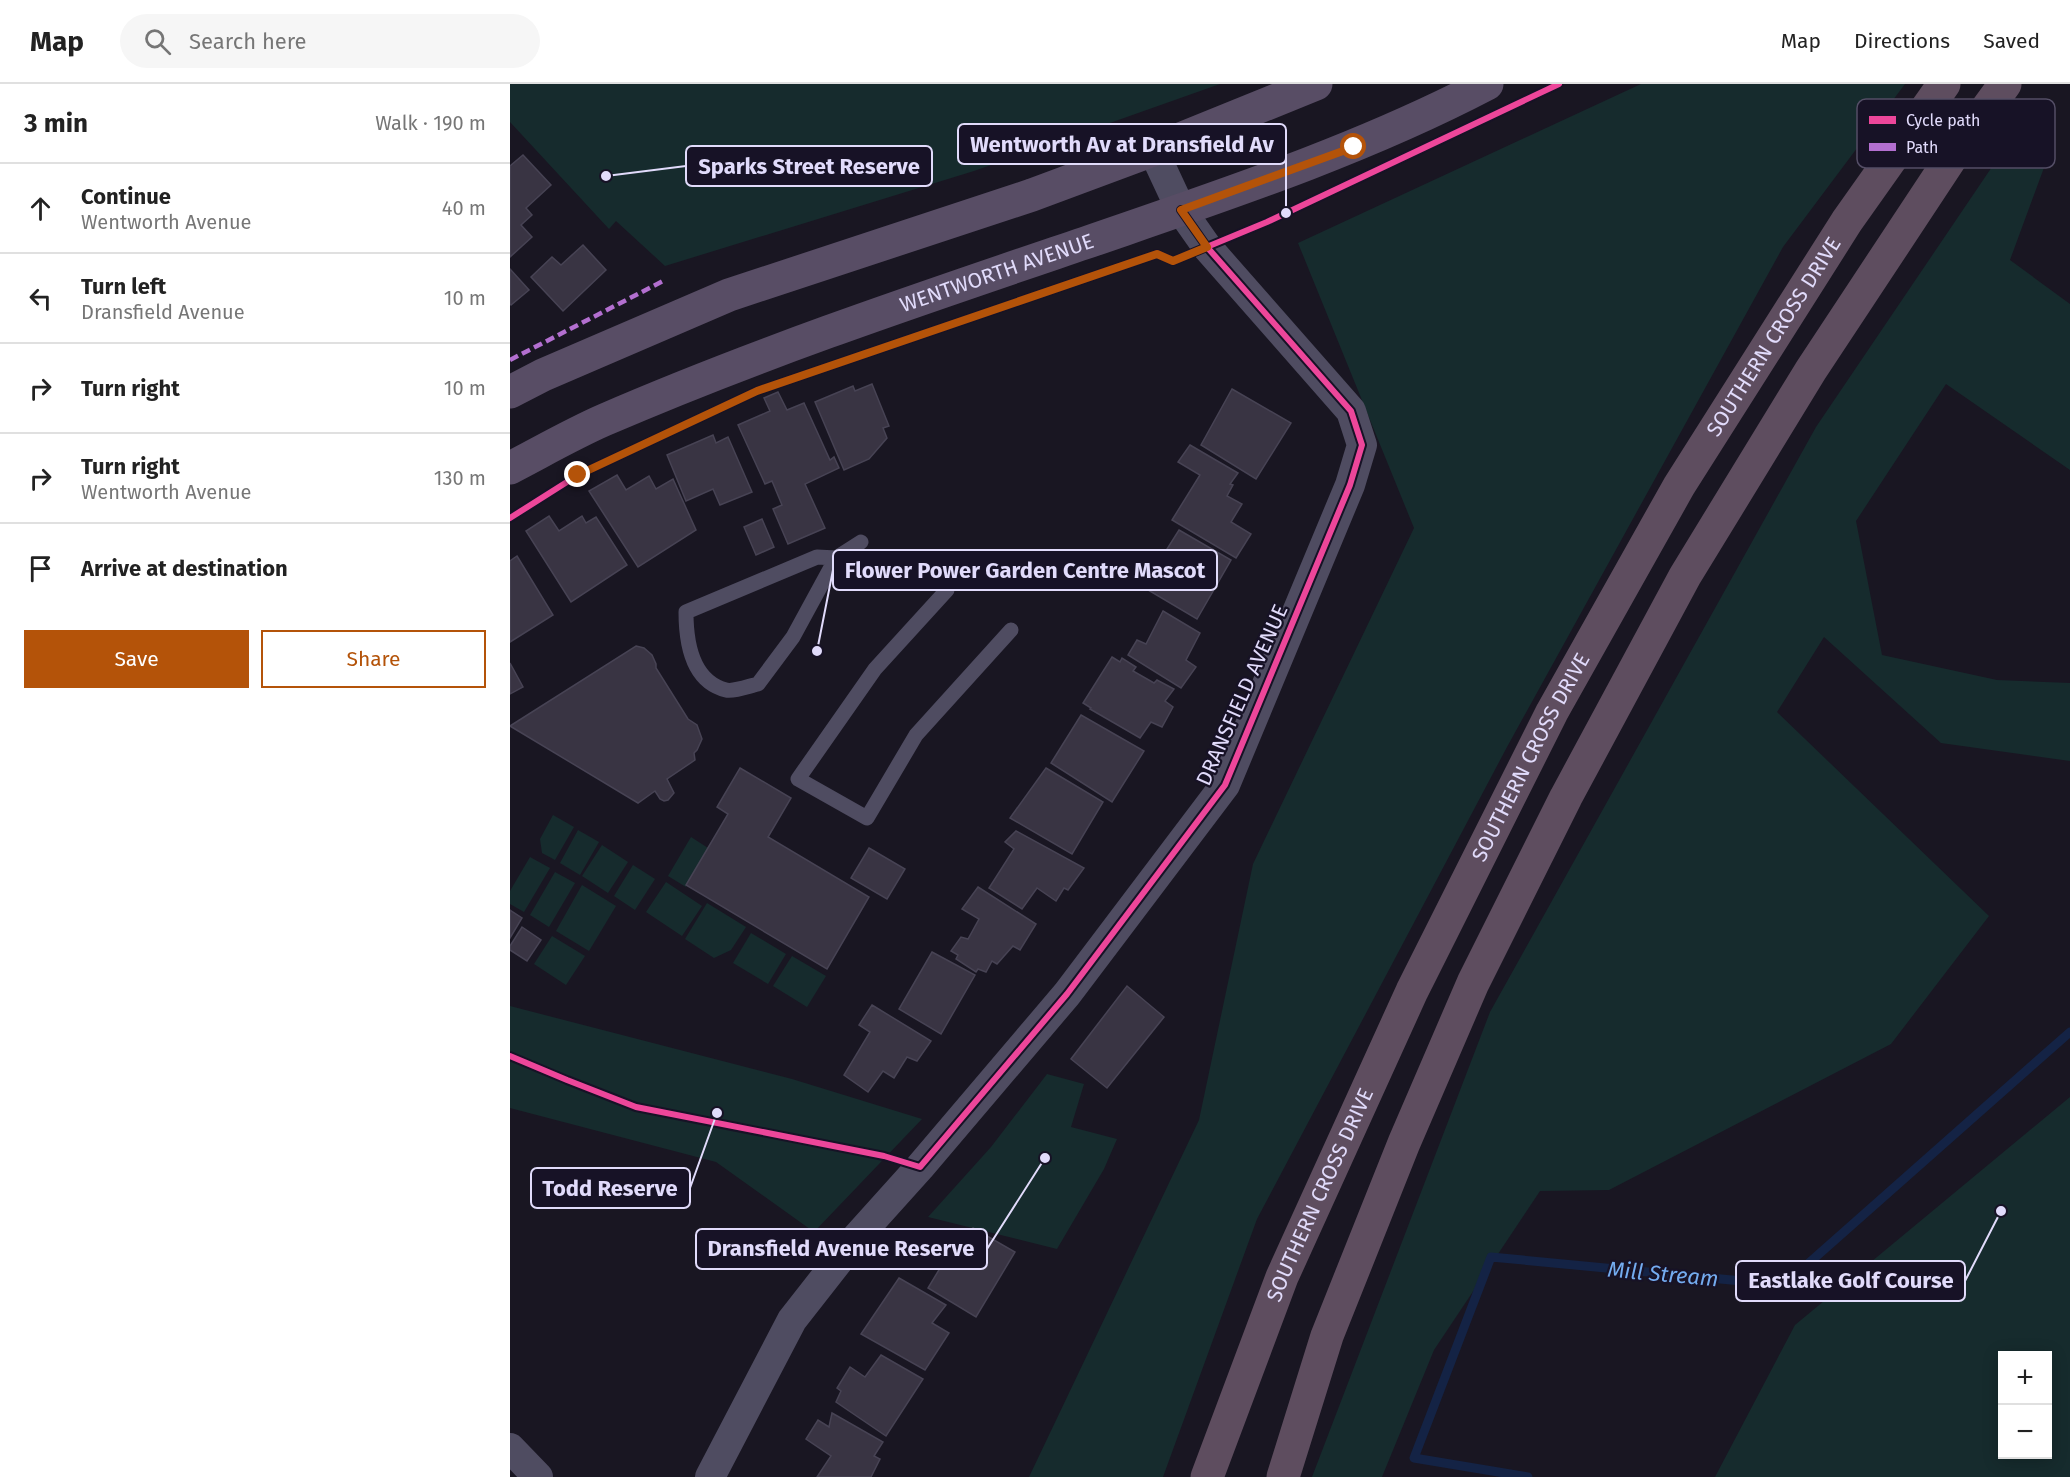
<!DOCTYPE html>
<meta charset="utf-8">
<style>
body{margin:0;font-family:"Fira Sans",sans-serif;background:#f6f6f6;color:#222}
.controls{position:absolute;right:18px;bottom:18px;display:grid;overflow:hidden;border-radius:0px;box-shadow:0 3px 15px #0003}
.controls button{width:54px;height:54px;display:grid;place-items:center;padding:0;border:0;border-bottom:2px solid #e0e0e0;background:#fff;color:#222;font:30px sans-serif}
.stop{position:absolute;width:18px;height:18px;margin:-14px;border:4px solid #b45309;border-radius:50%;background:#fff}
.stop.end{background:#b45309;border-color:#fff;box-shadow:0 2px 6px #0008}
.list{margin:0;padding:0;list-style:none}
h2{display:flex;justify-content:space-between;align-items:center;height:78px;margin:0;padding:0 24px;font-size:26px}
h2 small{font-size:20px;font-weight:400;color:#767676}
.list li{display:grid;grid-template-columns:39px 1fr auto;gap:18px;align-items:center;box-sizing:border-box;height:90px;padding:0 24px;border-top:2px solid #e0e0e0}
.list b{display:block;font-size:22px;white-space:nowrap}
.list p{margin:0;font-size:20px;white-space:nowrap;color:#767676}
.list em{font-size:20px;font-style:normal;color:#767676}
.actions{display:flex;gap:12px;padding:18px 24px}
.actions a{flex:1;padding:14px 0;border:2px solid #b45309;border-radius:0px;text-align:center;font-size:21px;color:#b45309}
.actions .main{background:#b45309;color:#fff}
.icon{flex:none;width:33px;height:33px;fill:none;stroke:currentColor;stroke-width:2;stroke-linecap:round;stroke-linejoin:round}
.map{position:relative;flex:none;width:1560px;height:1393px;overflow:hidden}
header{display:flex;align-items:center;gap:36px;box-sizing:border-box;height:84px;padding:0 30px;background:#fff;border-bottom:2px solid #e0e0e0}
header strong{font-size:28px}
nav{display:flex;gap:33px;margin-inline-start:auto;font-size:21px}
.search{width:420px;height:54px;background:#f6f6f6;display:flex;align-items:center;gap:15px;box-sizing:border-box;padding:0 21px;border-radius:33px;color:#767676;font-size:22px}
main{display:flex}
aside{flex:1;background:#fff}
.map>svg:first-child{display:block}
</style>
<header>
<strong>Map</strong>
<div class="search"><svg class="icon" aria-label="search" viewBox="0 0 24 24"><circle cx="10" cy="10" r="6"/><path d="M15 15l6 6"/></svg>Search here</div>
<nav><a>Map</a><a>Directions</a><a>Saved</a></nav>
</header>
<main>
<aside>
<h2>3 min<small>Walk · 190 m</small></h2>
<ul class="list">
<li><svg class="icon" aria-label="ahead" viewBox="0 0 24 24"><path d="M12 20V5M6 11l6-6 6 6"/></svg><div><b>Continue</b><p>Wentworth Avenue</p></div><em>40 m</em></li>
<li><svg class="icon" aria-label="left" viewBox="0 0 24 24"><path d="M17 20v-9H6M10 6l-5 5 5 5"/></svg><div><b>Turn left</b><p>Dransfield Avenue</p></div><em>10 m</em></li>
<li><svg class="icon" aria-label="right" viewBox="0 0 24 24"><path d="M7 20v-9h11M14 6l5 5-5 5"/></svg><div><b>Turn right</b></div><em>10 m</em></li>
<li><svg class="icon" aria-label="right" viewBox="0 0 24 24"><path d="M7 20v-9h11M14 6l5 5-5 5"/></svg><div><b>Turn right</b><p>Wentworth Avenue</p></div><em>130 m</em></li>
<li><svg class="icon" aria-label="arrive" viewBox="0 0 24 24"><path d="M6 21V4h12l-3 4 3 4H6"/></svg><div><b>Arrive at destination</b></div></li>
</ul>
<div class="actions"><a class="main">Save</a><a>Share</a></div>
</aside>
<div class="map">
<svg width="1560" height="1393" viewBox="0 0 1560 1393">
<rect width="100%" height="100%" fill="#191622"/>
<g fill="#162b2d" fill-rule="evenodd">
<path d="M0,0H710L464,87L155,182L106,137L99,145L0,38Z"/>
<path d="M1131,0H1395L1273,163L997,663L747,1135L653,1393H519L689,1036L743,780L904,444L788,159Z"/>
<path d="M1511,40L1542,62L1500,176L1560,220V386L1436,300L1346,437L1372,571L1487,596L1560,599V677L1431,659L1314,553L1267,628L1479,832L1381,960L1099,1106L1030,1107L924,1266L872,1393H802L980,928L1306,343Z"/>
<path d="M43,731L64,743L45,776L32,769L30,755Z"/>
<path d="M68,746L89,758L70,791L50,779Z"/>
<path d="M181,753L198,764L176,803L158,792Z"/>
<path d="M92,761L118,778L98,809L72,792Z"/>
<path d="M20,773L40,784L14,828L0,820V807Z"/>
<path d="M123,781L145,795L125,826L104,812Z"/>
<path d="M45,788L65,799L39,843L20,831Z"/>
<path d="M156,798L192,822L172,852L136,828Z"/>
<path d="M72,801L106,822L79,867L46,847Z"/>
<path d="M197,819L236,843L221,866L204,874L175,855Z"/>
<path d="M241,849L276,870L258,900L223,879Z"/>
<path d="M42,852L75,872L56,901L24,880Z"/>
<path d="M282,872L316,892L297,923L263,902Z"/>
<path d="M0,922L282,995L412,1035L304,1148L206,1078L0,1024Z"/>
<path d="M537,990L574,1000L561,1043L607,1055L594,1085L547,1165L418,1133L481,1063Z"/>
<path d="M1560,1013V1393H1205L1285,1241ZM1492,1272H1538V1370H1492Z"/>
</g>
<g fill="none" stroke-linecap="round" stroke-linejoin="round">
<path stroke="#142345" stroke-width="9" d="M1018,1393L904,1374L981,1173L1274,1201L1560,948"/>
</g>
<g fill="#393443" stroke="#474354" stroke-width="1.5">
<path d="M13,71L41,101L16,124L22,131L11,141L22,153L0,173V82Z"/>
<path d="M73,161L96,186L53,227L21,193L42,173L51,181Z"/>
<path d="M0,185L19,206L1,221L0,220Z"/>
<path d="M362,300L379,342L373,344L377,354L359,375L334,386L305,318L343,302L345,307Z"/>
<path d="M722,305L781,339L746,395L691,361Z"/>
<path d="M268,308L277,326L294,319L320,376L324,373L329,384L295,400L315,444L278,460L263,425L272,421L262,397L255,400L228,341L260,327L254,314Z"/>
<path d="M203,351L206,359L218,353L242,408L210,421L203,405L176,417L157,371Z"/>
<path d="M680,361L728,389L720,400L723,401L717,412L732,420L721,438L741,450L726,474L662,436L690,391L668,378Z"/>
<path d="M107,391L116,406L139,392L146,405L163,395L186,446L128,483L79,407Z"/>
<path d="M39,432L49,447L72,432L76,439L86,433L117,481L61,518L16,447Z"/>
<path d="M252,435L264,463L246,471L234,443Z"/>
<path d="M669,446L721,476L687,535L633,503Z"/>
<path d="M7,472L43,531L0,558V477Z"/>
<path d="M653,527L690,549L676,576L686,583L671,604L618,571L627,556L636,560Z"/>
<path d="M126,562L134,564L142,571L146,580V584L178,635L187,641L192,655L187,666L184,669L185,676L157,695L164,709L158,716L154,717L150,715L145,707L128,719L0,642Z"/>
<path d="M602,573L610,578L612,574L626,583L623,587L644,599L647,596L664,605L655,617L663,623L652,643L641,638L630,654L580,625L581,624L573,619Z"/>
<path d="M0,579L13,603L0,610Z"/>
<path d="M571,631L634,667L602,718L541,679Z"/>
<path d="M230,684L281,714L258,753L359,813L317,885L176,801L218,730L207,723Z"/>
<path d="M536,684L593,718L562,770L500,734Z"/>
<path d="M506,747L574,784L558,806L554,804L546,817L527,804L512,825L479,804L504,765L495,758Z"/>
<path d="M359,764L395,785L377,815L341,794Z"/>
<path d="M468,803L526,840L510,866L503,862L487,880L482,877L476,888L468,885L466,888L446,875L448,871L441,867L451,853L458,855L469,835L452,825Z"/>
<path d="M0,826L12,834L0,854Z"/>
<path d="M12,843L31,856L17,877L0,866V862Z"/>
<path d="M422,868L465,891L431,950L389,925Z"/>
<path d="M617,902L654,933L597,1004L561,975Z"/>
<path d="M362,921L421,957L407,977L397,973L384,994L373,987L358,1008L334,991L360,948L349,941Z"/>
<path d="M463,1144L505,1168L466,1233L418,1204L441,1166L447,1170Z"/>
<path d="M389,1194L436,1221L422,1239L439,1249L415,1286L351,1250Z"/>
<path d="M371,1271L413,1295L376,1352L326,1318L331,1307L327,1304L340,1283L355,1293Z"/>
<path d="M322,1329L373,1358L364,1372L370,1375L361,1393H307L321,1372L296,1355L308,1336L319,1343Z"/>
</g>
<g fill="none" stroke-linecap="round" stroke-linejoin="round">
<g stroke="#4f4c61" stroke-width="15">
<path d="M326,474L307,473L176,528C176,557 181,597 216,606C224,608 239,602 248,600L283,553L326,474L351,458"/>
<path d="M437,506L365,585L288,695L357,734L406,651L501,546"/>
</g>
<g stroke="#4f4c61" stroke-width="30">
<path d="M0,1364L28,1393"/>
<path d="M200,1393L282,1236L347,1153L410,1083L557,910L715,701L840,401L852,361L841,327L697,163L671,126L643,66"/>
</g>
<g stroke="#584d65" stroke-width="33">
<path d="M0,308L33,291L219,211L522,111L643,66L806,0"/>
<path id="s1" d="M0,384C31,368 62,350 94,336C251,268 413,214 575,159C711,112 849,67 977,0"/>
</g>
<g stroke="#5e4d5f" stroke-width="33">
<path id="s2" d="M697,1393L772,1193L902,907L1042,628L1169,402L1337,137L1434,0"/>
<path d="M773,1393L817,1252L894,1059L963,899L1056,713L1175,492L1301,286L1443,71L1495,0"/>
</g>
<path stroke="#b36fd0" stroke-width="4.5" stroke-dasharray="9 4.5" stroke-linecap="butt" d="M0,276L155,196"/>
<g stroke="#171226" stroke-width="10">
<g id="cycleway">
<path d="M0,434L68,391L247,307L647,170L663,177L757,138L1049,0"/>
<path d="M0,972L57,996L126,1023L374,1072L410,1083L557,910L715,701L840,401L852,361L841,327L697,163L671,126"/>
</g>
</g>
<use href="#cycleway" stroke="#ed469a" stroke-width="6"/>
</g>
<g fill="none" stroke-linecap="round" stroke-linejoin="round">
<path stroke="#b45309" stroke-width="8" d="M68,391L247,307L647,170L663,177L697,163L671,126L844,63"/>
</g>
<g text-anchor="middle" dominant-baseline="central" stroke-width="4.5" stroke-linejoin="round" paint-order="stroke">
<g font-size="21" fill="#e1dbfb" stroke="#171226">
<text stroke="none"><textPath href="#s1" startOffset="525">WENTWORTH AVENUE</textPath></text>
<text stroke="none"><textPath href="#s2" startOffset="1276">SOUTHERN CROSS DRIVE</textPath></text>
<text transform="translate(732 611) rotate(-66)">DRANSFIELD AVENUE</text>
<text stroke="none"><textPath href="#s2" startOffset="790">SOUTHERN CROSS DRIVE</textPath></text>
<text stroke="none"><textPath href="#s2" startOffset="304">SOUTHERN CROSS DRIVE</textPath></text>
</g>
<g font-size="22" font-style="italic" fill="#74acf0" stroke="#171226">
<text transform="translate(1153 1190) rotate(5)">Mill Stream</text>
</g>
</g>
<rect x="1347" y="15" width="198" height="69" rx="9" fill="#171226" stroke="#544e66" stroke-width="1.5"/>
<rect x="1359" y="32" width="27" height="8" fill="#ed469a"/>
<rect x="1359" y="59" width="27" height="8" fill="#b36fd0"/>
<g font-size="16" fill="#e1dbfb">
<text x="1396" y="42">Cycle path</text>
<text x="1396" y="69">Path</text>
</g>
<path fill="none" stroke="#e1dbfb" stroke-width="2" d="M776 129L776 60M96 92L176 82M307 567L323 486M207 1029L180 1104M535 1074L477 1165M1491 1127L1455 1197"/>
<g fill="#e1dbfb" stroke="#171226" stroke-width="2">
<circle cx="776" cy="129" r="6"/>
<circle cx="96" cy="92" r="6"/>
<circle cx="307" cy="567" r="6"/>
<circle cx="207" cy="1029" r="6"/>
<circle cx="535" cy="1074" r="6"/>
<circle cx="1491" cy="1127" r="6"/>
</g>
<g fill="#171226" stroke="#e1dbfb" stroke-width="2">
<rect x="448" y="40" width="328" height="40" rx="6"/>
<rect x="176" y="62" width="246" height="40" rx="6"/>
<rect x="323" y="466" width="384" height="40" rx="6"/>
<rect x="21" y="1084" width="159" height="40" rx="6"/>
<rect x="186" y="1145" width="291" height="40" rx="6"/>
<rect x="1226" y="1177" width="229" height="40" rx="6"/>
</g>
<g font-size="22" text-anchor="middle" font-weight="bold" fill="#e1dbfb">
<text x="612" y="68">Wentworth Av at Dransfield Av</text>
<text x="299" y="90">Sparks Street Reserve</text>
<text x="515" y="494">Flower Power Garden Centre Mascot</text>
<text x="100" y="1112">Todd Reserve</text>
<text x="331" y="1172">Dransfield Avenue Reserve</text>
<text x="1341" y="1204">Eastlake Golf Course</text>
</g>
</svg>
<div class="controls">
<button>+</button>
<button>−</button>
</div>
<div class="stop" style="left:844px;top:63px"></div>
<div class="stop end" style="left:68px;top:391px"></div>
</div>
</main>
